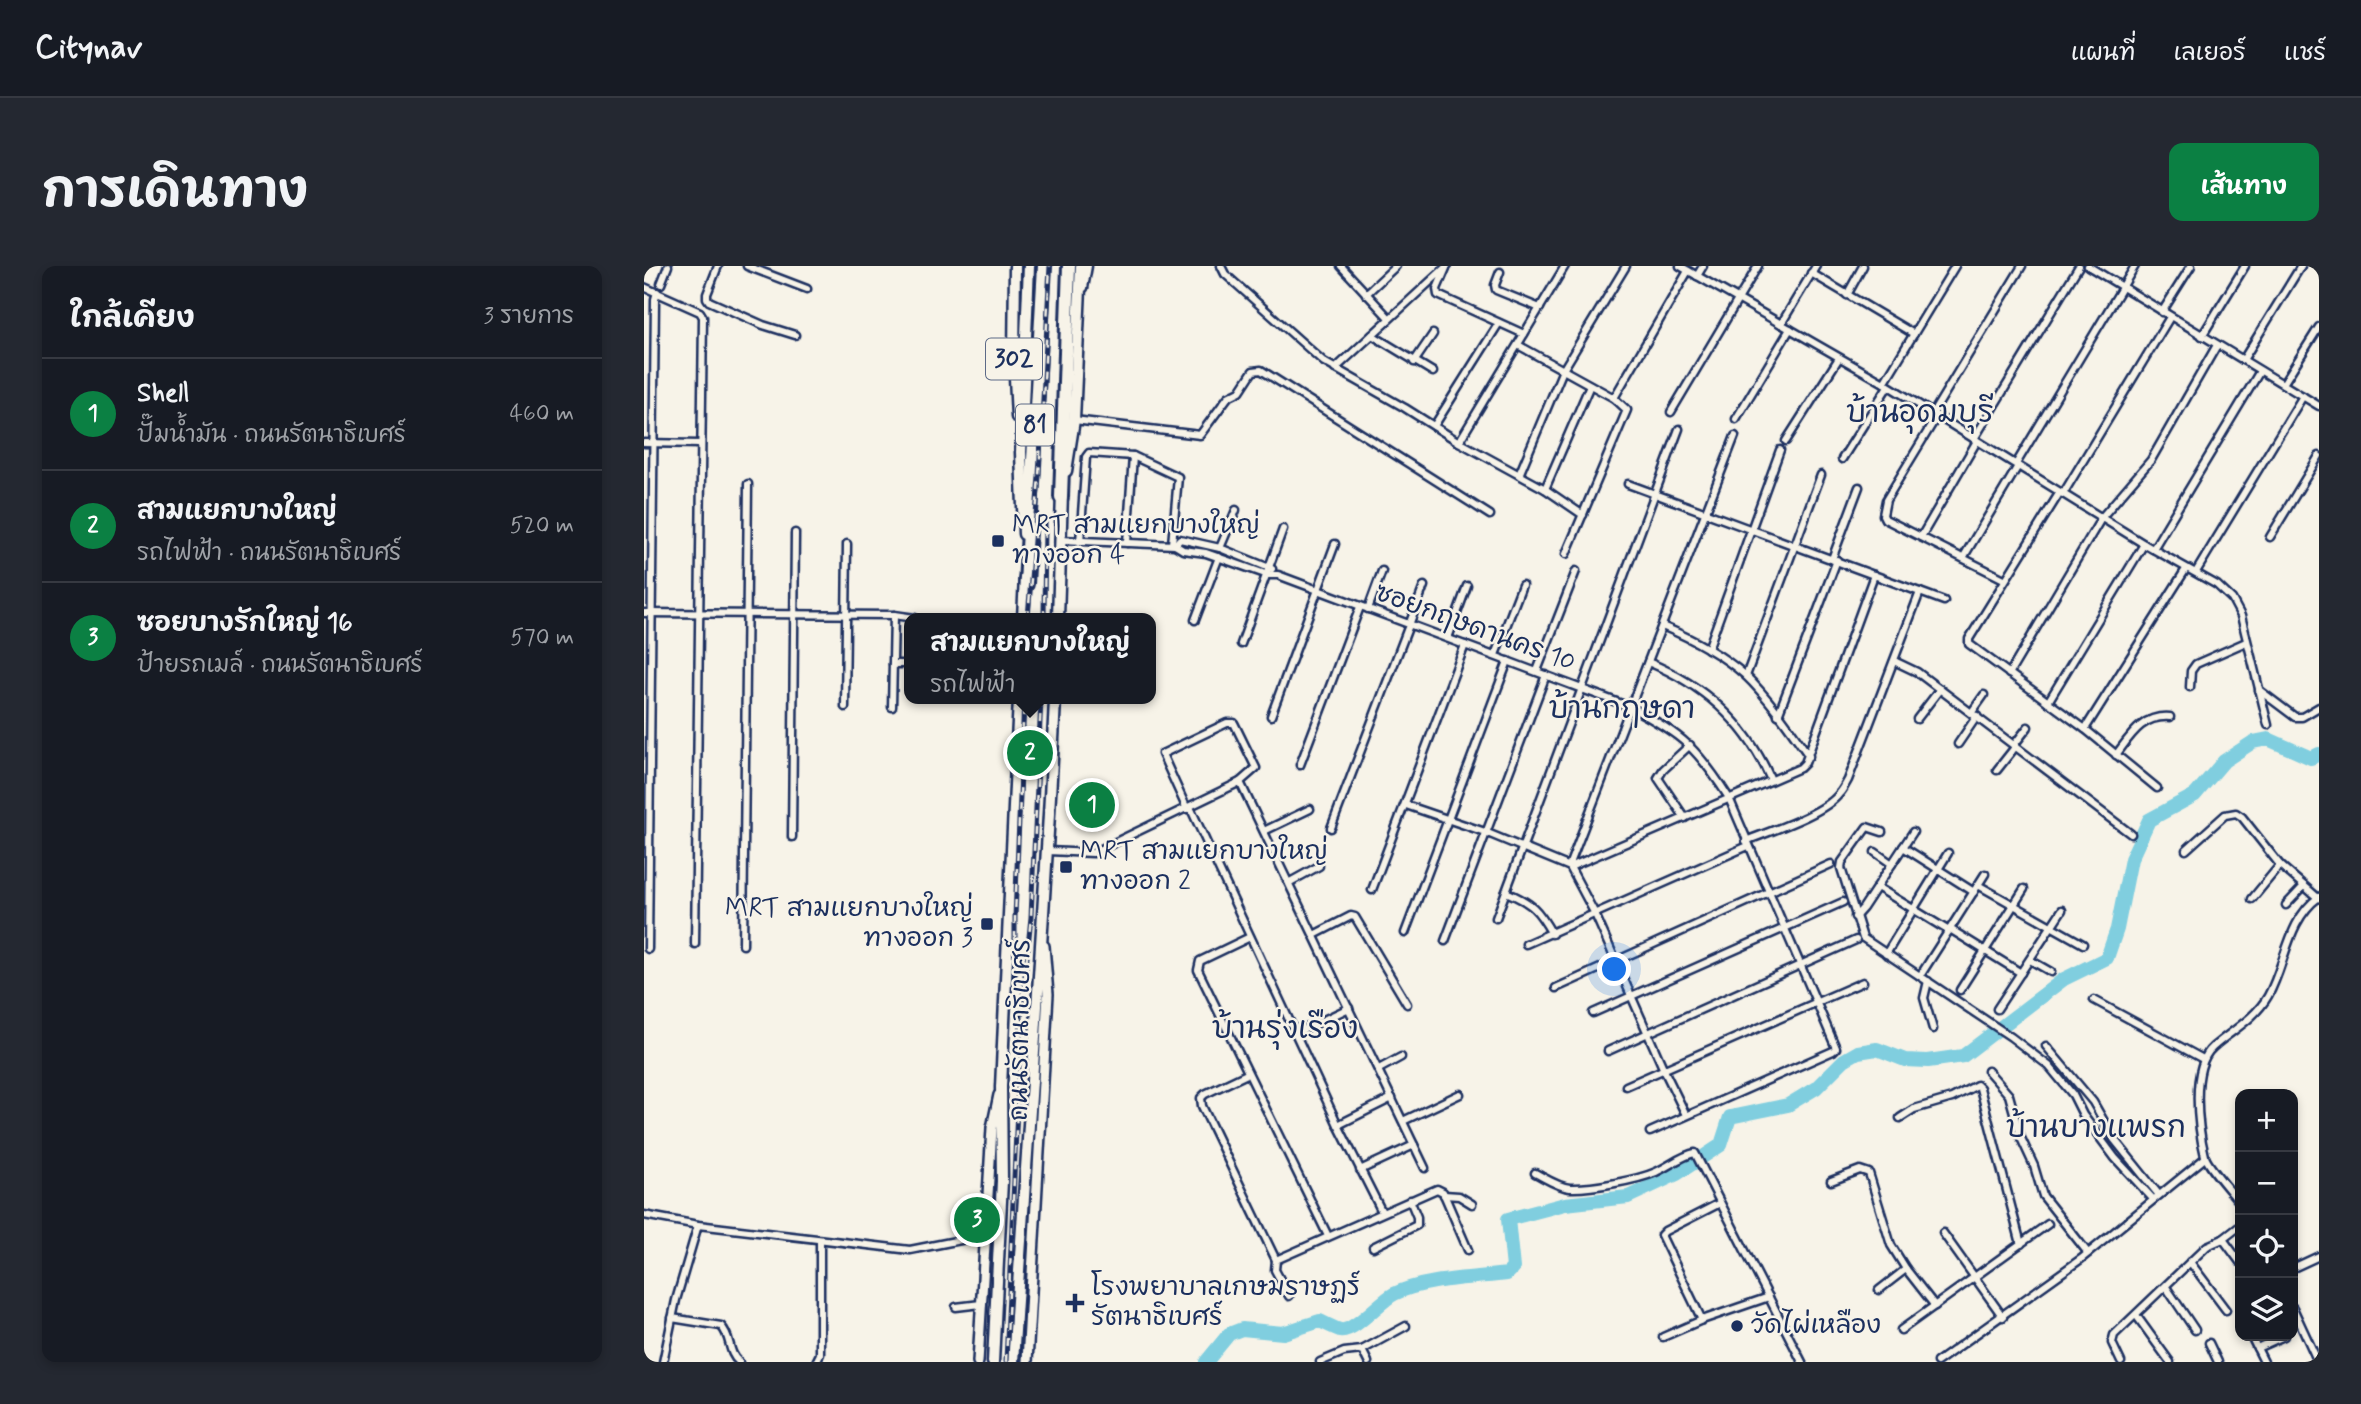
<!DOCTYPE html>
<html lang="th">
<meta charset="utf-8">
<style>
body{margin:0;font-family:Mynerve,"Playpen Sans Thai",sans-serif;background:#242831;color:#f1f3f6}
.controls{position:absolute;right:21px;bottom:21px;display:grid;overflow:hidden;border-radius:14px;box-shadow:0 4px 10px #0003}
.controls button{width:63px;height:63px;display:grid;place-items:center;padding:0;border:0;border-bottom:2px solid #363941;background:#171b24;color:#f1f3f6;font:35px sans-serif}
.you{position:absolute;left:971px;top:704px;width:24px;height:24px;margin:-18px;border:5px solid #fff;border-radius:50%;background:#1a73e8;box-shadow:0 0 0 10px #1a73e833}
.badge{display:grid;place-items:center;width:46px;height:46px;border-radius:50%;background:#0b8043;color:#fff;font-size:23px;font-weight:700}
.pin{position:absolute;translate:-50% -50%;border:4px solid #fff;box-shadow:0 2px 7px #0006}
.popup{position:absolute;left:260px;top:347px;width:252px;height:91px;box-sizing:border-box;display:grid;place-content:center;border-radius:14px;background:#171b24;filter:drop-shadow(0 2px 5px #0005);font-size:23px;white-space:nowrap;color:#9ea1a6}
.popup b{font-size:26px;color:#f1f3f6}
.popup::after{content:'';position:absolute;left:50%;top:100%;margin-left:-14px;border:14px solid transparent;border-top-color:#171b24}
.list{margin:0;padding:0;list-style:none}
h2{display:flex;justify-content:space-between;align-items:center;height:91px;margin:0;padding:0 28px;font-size:30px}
h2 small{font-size:23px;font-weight:400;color:#9ea1a6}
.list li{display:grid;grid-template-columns:46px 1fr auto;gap:21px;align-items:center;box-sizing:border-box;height:112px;padding:0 28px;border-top:2px solid #363941}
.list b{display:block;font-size:26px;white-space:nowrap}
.list p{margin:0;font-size:23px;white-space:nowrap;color:#9ea1a6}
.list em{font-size:23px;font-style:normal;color:#9ea1a6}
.icon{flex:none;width:38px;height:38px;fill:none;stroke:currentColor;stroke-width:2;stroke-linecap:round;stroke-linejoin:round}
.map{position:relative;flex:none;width:1675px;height:1096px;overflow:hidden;border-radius:14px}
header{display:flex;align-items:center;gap:42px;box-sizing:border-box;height:98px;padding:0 35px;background:#171b24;border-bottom:2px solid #363941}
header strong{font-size:33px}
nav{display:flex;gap:38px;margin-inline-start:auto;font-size:24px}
.intro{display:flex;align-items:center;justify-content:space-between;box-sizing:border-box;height:168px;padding:0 42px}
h1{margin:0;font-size:49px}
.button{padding:18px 32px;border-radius:14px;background:#0b8043;color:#fff;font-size:24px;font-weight:700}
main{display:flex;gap:42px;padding:0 42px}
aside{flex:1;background:#171b24;border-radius:14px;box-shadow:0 4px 10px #0003}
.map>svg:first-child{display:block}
</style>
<header>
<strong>Citynav</strong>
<nav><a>แผนที่</a><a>เลเยอร์</a><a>แชร์</a></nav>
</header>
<div class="intro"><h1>การเดินทาง</h1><a class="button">เส้นทาง</a></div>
<main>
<aside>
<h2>ใกล้เคียง<small>3 รายการ</small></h2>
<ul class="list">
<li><span class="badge">1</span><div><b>Shell</b><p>ปั๊มน้ำมัน · ถนนรัตนาธิเบศร์</p></div><em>460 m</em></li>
<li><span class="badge">2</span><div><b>สามแยกบางใหญ่</b><p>รถไฟฟ้า · ถนนรัตนาธิเบศร์</p></div><em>520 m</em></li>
<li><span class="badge">3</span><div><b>ซอยบางรักใหญ่ 16</b><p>ป้ายรถเมล์ · ถนนรัตนาธิเบศร์</p></div><em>570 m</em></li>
</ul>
</aside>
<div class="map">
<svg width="1675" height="1096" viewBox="0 0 1675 1096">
<rect width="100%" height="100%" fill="#f7f3e8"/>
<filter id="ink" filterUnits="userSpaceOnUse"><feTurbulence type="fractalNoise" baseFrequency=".0143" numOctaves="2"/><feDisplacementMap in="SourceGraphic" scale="14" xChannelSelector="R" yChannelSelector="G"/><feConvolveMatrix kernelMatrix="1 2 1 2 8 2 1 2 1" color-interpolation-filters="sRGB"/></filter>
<g filter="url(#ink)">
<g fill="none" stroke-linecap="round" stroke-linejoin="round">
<path stroke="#80cedf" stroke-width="14" d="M562,1096L585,1068L598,1063L639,1067L676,1055C682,1058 690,1062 696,1064C710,1067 735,1036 750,1028C780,1013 829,1012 863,1008L869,1002L864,953L921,938L984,931L1033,908L1077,879L1086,851L1144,839L1172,822L1200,794L1214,786L1233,783L1261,794L1284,795L1319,790L1420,713L1463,692L1473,663L1487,593L1505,554L1551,529L1580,495L1609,476L1624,473L1667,492L1675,488"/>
<g stroke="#1b2f5e" stroke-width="11">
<g id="street">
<path d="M74,0L63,28V32L65,35L119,59L151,69"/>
<path d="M103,0L163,23"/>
<path d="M577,0L581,8L680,96L761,142L815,176L901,223L939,249"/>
<path d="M697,0L745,52"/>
<path d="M1036,0L1240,117L1500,278L1573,319L1588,333L1597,350L1624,459"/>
<path d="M1444,0L1675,140"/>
<path d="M802,2L793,23L794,29L880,68"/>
<path d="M856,6L851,19L852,24L896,42"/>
<path d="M1167,7L1270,68"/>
<path d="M1053,10L1059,0"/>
<path d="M17,18L24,0"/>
<path d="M0,21L56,46L59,51L51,678"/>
<path d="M440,22L444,0"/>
<path d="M722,28L752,0"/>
<path d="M1203,29L1219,0"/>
<path d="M1518,46L1547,0"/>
<path d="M1137,58L1172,0"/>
<path d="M728,69L789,106"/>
<path d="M1558,70L1601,0"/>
<path d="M874,79L970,132L983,144L922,288"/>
<path d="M1599,94L1657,0"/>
<path d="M770,96L789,68"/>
<path d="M691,103L803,0"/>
<path d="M1240,117L1311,0"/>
<path d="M1639,118L1675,61"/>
<path d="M970,132L1044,5"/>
<path d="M1027,146L1114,0"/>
<path d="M1289,147L1378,0"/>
<path d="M1293,150L1242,234L1239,249L1241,253L1360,313"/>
<path d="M1092,153L1146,63"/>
<path d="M430,154L556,169L584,131L596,125L609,105L617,104L846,249"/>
<path d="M790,160L855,57"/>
<path d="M1330,173L1435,0"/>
<path d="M1142,175L1195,92"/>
<path d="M815,176L921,0"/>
<path d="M0,177L57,178"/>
<path d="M1198,193L1244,120"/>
<path d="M1372,198L1491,0"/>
<path d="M875,209L919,104L982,0"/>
<path d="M984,218L1300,335"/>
<path d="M901,223L946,119"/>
<path d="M1416,226L1325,373V378L1441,463L1513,522"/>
<path d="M1419,228L1526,51"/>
<path d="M1277,271L1333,175"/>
<path d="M1626,271L1675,190"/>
<path d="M416,274L531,279L539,284L562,287L624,309H634L986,441C1038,468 1054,483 1085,532L1192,782L1189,785L1006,866"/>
<path d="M436,276L442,191L445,187L489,190L534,211L528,278"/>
<path d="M483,277L489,190"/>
<path d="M531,279L536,273L576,282L628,303"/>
<path d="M576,282L592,244"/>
<path d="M1509,283L1616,105"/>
<path d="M1319,292L1374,200"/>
<path d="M1188,293L1215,221"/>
<path d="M1552,306L1659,130"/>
<path d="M724,343L738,305"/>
<path d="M0,347L250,349L271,352"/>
<path d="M551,354L575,291"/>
<path d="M1018,360C1047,372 1077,388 1101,409C1125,432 1146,463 1165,490"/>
<path d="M804,372L823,320"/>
<path d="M597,378L639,263"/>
<path d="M1064,383L1136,184"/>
<path d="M851,389L878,319"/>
<path d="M1250,395L1273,406L1487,568"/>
<path d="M1004,396C1060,419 1103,458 1127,514"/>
<path d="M249,398H265"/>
<path d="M893,405L932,305"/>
<path d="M1365,408L1458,251L1507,194L1573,79"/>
<path d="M1102,410L1177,209"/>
<path d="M1546,421L1547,405L1552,398L1602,376"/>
<path d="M1615,424L1651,451H1658L1675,441"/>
<path d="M1404,436L1500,278"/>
<path d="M201,441L203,278"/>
<path d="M248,441L250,349"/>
<path d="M1328,446L1340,429"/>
<path d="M1134,449L1193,294"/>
<path d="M627,450L691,278"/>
<path d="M1273,453L1296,423"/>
<path d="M1441,463L1542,303"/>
<path d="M1314,478L1333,450"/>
<path d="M1370,479L1384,461"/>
<path d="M1472,489C1487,469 1498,449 1526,451"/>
<path d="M656,499L716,341"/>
<path d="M1353,504L1372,480"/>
<path d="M596,516L781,902"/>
<path d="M762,539L841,566L926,601L951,648L1020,804L1042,849"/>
<path d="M546,541L694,859L738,946"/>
<path d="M1041,552L1014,512L1019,504L1046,479"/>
<path d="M687,562L780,320"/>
<path d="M620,565L666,543"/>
<path d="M1238,566L1223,561L1198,596L1197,602L1219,672L1367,771L1405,800L1429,829L1439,849L1471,892L1509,933"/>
<path d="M148,571L151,267"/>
<path d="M1102,575C1126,565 1180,548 1195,528C1199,524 1201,519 1204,514L1276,326"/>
<path d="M1259,581L1330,626"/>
<path d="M1542,584L1581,549L1592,547L1598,551L1636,599L1674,632"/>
<path d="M404,585L449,587L596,516L612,502L590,457H583L518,488L543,543"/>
<path d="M1231,586L1248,598"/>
<path d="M925,600L1091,170"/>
<path d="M926,601L1156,502L1161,497L1230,309"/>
<path d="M646,616L675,600"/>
<path d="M1334,619L1439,678"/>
<path d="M1233,621L1305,665"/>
<path d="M728,624L821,379"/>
<path d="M862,626C888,637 894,643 908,668"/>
<path d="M1608,633L1636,599"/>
<path d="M1642,639L1660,620"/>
<path d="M1211,651L1219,642L1269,566"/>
<path d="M852,652L1035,163"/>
<path d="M1306,663L1377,707"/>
<path d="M761,667L864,395"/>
<path d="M670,669L707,650L711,651L763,738"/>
<path d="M606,671L556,695L554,704L684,970"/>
<path d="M801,675L902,409"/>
<path d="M882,678L1104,580"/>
<path d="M99,679L104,218"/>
<path d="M4,683L11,33L13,26"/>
<path d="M1242,688L1304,587"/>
<path d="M1386,694L1407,706"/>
<path d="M1276,710L1341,608"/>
<path d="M1284,715L1280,732L1289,763"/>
<path d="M912,722L1187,598"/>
<path d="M1316,724L1380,623"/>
<path d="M1450,734L1559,793"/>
<path d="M1353,743L1418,644"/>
<path d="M949,747L1199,636"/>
<path d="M652,767L705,742"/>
<path d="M1402,780L1449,836L1470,873L1515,929"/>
<path d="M964,785L1212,674"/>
<path d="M735,803L757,791"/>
<path d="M1344,805L1365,829L1377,872L1390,900L1399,930L1444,987"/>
<path d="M603,808L561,828L557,832L558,840L632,994L631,1004L645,1030"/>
<path d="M982,820L1219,716"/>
<path d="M1256,852L1270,843L1308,832L1333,819L1336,822L1377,978"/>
<path d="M759,855L816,828"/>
<path d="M694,859L748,832"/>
<path d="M716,904L770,879"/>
<path d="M891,907C901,912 914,921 926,922C946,923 994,914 1012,906C1025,900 1039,889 1051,887L1158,1096"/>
<path d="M1187,915L1216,904L1225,907L1247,979L1262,1003L1291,1040"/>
<path d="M800,929L815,930L828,938"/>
<path d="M1596,937C1589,928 1562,898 1561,890C1554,862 1546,801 1569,781C1588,764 1610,754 1624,730C1642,698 1643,654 1675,631"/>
<path d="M0,949L54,959L266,984L342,969"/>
<path d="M1299,967L1359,1051"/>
<path d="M1579,973L1596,996"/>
<path d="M729,981L773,959V951L766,934"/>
<path d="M632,994L793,923L799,926L824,984"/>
<path d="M1546,996L1582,1044"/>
<path d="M1649,1002L1675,990"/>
<path d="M1522,1021L1551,1064"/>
<path d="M1235,1024L1262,1003"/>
<path d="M312,1041L337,1038"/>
<path d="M1649,1042L1674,1096"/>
<path d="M1492,1049L1526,1096"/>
<path d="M28,1052L77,1060C88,1071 83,1086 95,1096"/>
<path d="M1058,1054L1017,969L1021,965L1076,937"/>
<path d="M1257,1064L1404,958"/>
<path d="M1607,1070L1620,1096"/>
<path d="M1019,1071L1058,1054L1125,1031"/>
<path d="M1565,1077L1574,1096"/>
<path d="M1613,1082L1640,1070"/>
<path d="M718,1084L724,1096"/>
<path d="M19,1096L32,1034L54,959"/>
<path d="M172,1096L176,1088V974"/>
<path d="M676,1096L700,1086L718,1084L762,1060"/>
<path d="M1293,1096L1437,993L1561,892"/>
<path d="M1477,1096L1468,1077L1470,1069L1563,980L1579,973L1596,960"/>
</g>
</g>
<g stroke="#1b2f5e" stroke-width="14">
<g id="secondary">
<path d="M334,1096L348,862L355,829"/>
<path d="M383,1096L404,728L400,680"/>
</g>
</g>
<g stroke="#1b2f5e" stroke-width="15">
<g id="primary">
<path d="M371,0L370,92L373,151"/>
<path d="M422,205L430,154L437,0"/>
<path d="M380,268L377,186L385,0"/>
<path d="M379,352L381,311"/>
<path d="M414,352L418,227"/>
<path d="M349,1096L358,915L357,821L375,433"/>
<path d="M369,1096C383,875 401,654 411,433"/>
</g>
</g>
<g stroke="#1b2f5e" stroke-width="18">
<g id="highway">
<path d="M417,231L425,0"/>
<path d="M382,318L400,0"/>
</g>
</g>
<use href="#street" stroke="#f7f3e8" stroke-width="6"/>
<use href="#secondary" stroke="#f7f3e8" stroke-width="9"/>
<use href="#primary" stroke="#f7f3e8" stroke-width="10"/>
<use href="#highway" stroke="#f7f3e8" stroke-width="12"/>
<g stroke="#1b2f5e" stroke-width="5">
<g id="rail">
<path d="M384,352L395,210L406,0"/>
<path d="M400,352L401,255"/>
<path d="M371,722V651L380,433"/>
<path d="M362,1096L377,750L387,651L397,433"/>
</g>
</g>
<use href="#rail" stroke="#f7f3e8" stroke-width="2.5" stroke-dasharray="8" stroke-linecap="butt"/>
</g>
</g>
<g fill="#1b2f5e" stroke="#f7f3e8" stroke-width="2.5">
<rect x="347" y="268" width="14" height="14" rx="3.5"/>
<rect x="415" y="594" width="14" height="14" rx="3.5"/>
<rect x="336" y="651" width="14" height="14" rx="3.5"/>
<path d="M427.5 1026.5h7v7h7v7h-7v7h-7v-7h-7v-7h7z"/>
<circle cx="1093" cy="1060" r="7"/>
</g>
<g text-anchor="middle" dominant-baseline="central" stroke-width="5" stroke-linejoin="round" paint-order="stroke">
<g fill="#f7f3e8" stroke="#5d6a87" stroke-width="2">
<rect x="342" y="72.5" width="56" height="41" rx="5"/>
<rect x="372" y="138.5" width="38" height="41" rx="5"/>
</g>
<g font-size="24" font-weight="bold" fill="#1b2f5e">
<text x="370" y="93">302</text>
<text x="391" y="159">81</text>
</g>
<g font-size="26" fill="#1b2f5e" stroke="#f7f3e8" text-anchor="start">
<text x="368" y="260">MRT สามแยกบางใหญ่<tspan x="368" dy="30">ทางออก 4</tspan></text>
<text x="436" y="586">MRT สามแยกบางใหญ่<tspan x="436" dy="30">ทางออก 2</tspan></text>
<text x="329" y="643" text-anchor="end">MRT สามแยกบางใหญ่<tspan x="329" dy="30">ทางออก 3</tspan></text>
<text x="447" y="1022">โรงพยาบาลเกษมราษฏร์<tspan x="447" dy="30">รัตนาธิเบศร์</tspan></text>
<text x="1107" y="1060">วัดไผ่เหลือง</text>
</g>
<g font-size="26" fill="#1b2f5e" stroke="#f7f3e8">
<text transform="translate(831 362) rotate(20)">ซอยกฤษดานคร 10</text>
<text transform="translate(377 764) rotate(-89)">ถนนรัตนาธิเบศร์</text>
</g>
<g font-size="30" fill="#1b2f5e" stroke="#f7f3e8">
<text x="1276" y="147">บ้านอุดมบุรี</text>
<text x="978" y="443">บ้านกฤษดา</text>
<text x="641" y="763">บ้านรุ่งเรือง</text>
<text x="1452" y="862">บ้านบางแพรก</text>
</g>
</g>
</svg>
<div class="controls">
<button>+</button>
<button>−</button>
<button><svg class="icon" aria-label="locate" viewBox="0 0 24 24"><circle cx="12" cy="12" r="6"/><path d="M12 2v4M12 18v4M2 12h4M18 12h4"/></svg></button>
<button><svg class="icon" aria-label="layers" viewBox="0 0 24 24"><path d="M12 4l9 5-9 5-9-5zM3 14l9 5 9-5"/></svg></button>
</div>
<div class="you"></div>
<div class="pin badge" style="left:448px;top:539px">1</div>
<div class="pin badge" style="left:386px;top:487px">2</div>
<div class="popup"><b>สามแยกบางใหญ่</b>รถไฟฟ้า</div>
<div class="pin badge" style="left:333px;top:954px">3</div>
</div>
</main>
